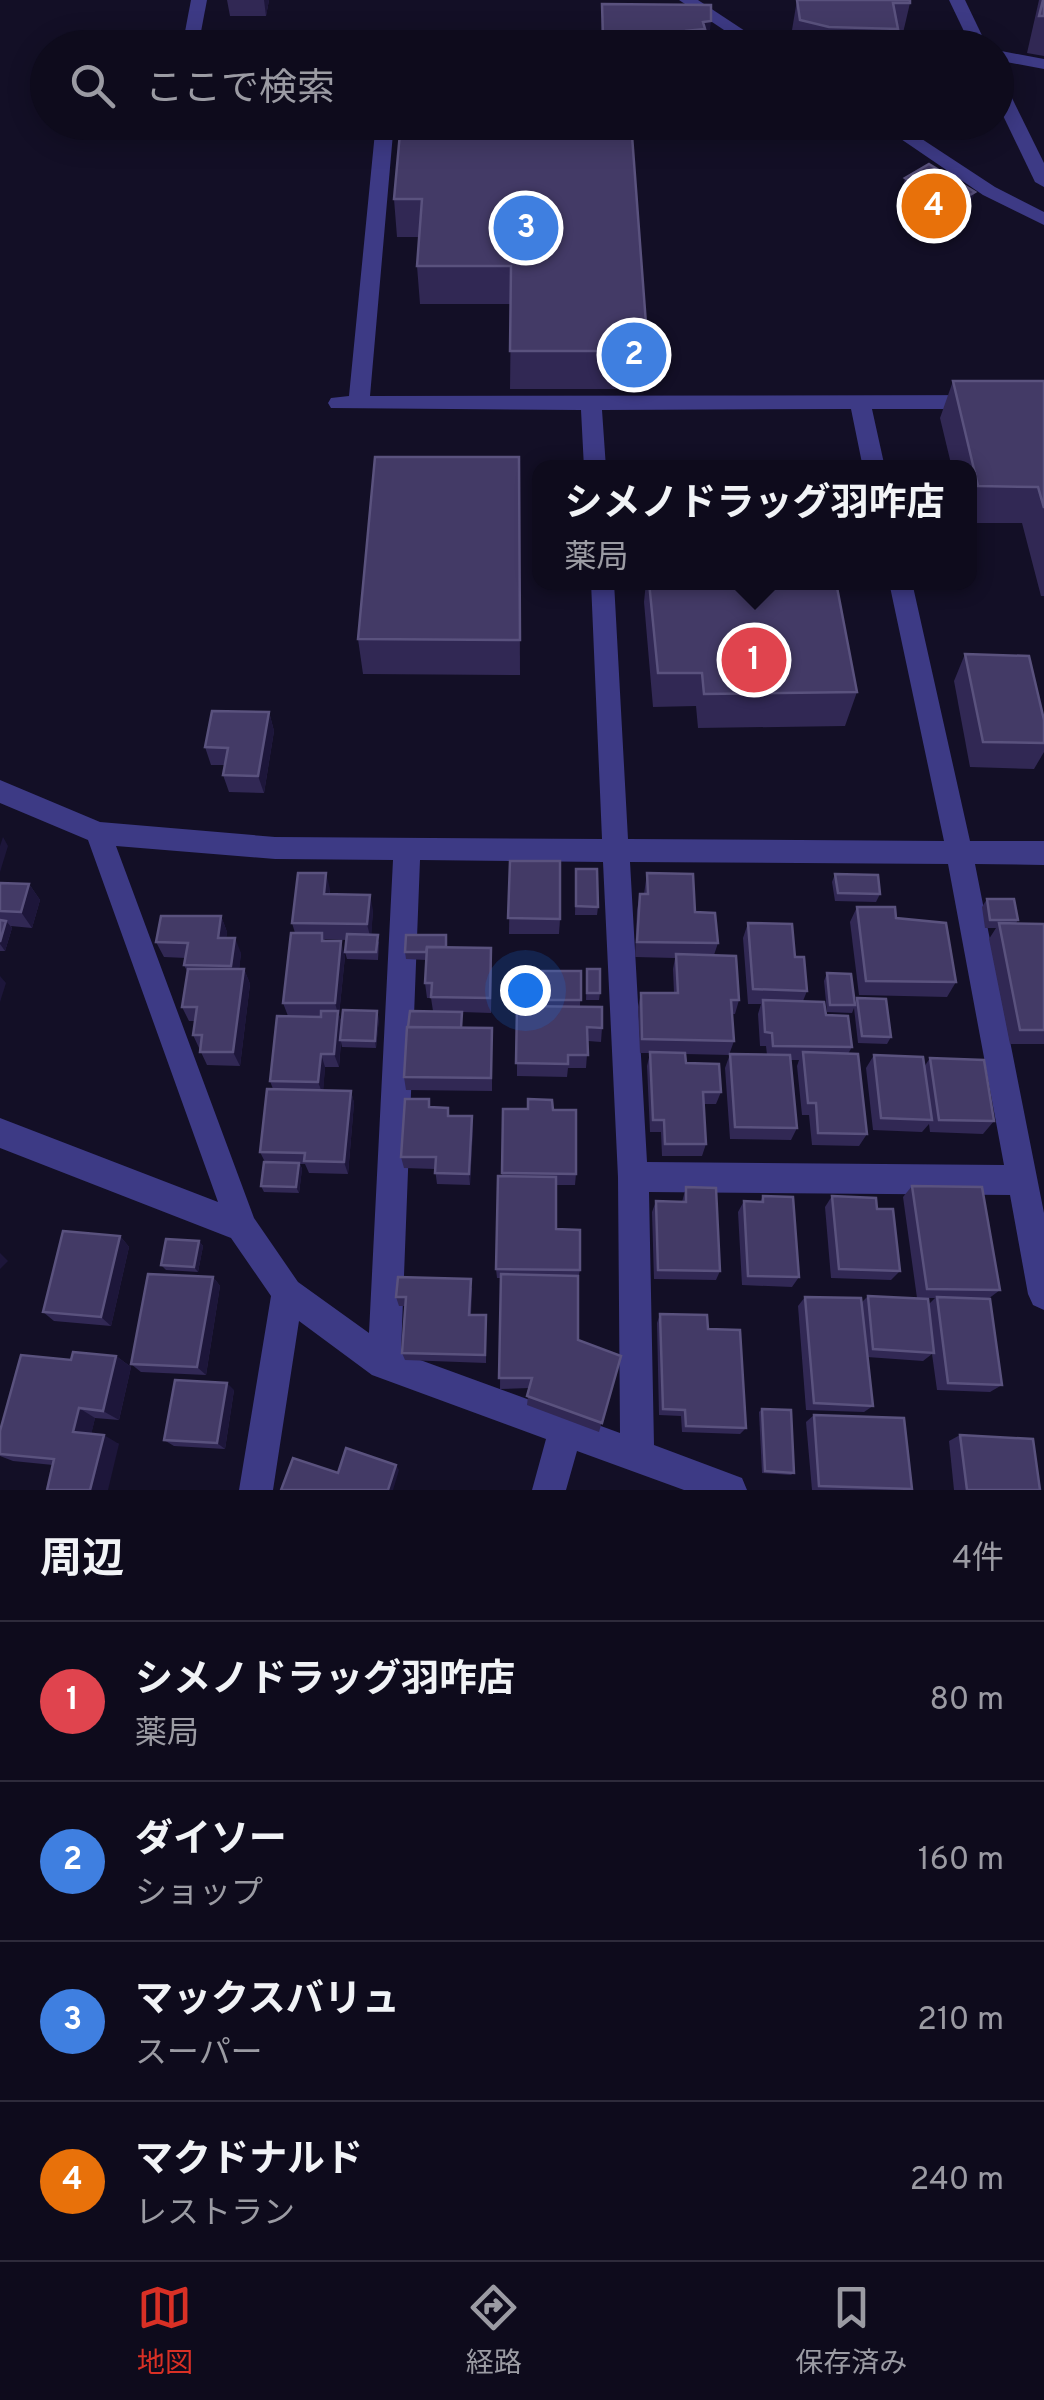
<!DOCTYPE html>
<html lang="ja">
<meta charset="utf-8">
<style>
body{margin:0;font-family:Overpass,"Noto Sans JP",sans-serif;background:#171425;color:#f1f3f6}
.you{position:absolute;left:525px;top:990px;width:35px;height:35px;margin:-25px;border:8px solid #fff;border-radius:50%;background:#1a73e8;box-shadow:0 0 0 15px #1a73e833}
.badge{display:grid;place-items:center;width:65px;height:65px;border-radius:50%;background:#d93025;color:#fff;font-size:32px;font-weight:700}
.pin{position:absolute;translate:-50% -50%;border:5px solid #fff;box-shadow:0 2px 10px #0006}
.popup{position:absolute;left:532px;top:460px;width:445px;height:130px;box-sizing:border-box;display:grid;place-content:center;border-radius:20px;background:#0e0b1c;filter:drop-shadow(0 2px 8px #0005);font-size:32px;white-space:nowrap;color:#9b9ba3}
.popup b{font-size:38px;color:#f1f3f6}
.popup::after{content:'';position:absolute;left:50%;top:100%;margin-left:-20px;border:20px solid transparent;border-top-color:#0e0b1c}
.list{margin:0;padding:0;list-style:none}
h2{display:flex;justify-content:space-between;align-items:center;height:130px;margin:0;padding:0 40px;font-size:42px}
h2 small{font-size:32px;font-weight:400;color:#9b9ba3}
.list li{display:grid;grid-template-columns:65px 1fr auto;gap:30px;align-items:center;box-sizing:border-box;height:160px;padding:0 40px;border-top:2px solid #2e2b3b}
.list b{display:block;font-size:38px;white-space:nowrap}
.list p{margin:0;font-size:32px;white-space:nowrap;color:#9b9ba3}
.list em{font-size:32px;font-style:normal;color:#9b9ba3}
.icon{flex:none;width:55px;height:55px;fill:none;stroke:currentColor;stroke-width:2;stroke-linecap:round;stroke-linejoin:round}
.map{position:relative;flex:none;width:1044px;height:1490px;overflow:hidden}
.search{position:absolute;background:#0e0b1c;box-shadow:0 5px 25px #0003;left:30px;right:30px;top:30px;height:110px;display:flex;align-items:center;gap:25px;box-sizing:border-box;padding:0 35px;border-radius:55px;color:#9b9ba3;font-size:38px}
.sheet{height:770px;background:#0e0b1c}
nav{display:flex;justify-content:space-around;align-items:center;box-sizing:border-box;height:140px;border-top:2px solid #2e2b3b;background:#0e0b1c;font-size:28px;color:#9b9ba3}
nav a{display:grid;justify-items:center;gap:5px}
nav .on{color:#d93025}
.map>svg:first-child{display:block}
</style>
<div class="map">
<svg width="1044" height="1490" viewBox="0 0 1044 1490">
<rect width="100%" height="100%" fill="#130f26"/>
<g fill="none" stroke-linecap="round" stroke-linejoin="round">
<g fill="#3d3a85" fill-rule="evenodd">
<path d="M191,0H207L199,42L191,47L183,42Z"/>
<path d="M679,0H698L771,48H751Z"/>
<path d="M996,50L1044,59V69L996,60Z"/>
<path d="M376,122H394L370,396L1044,395V409H872L885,468H863L851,409L602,410L606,468H584L581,410L331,408L328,403L331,398L349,396Z"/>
<path d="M876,122H896L995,187L1044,212V225L983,195Z"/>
<path d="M591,582H614L628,839L944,841L889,582H912L970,841H1044V865L975,864L1044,1213V1310L1033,1305L1028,1294L1010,1195L649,1192L654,1445L742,1478L747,1490H684L577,1451L566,1490H532L546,1439L372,1375L299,1321L273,1490H239L271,1296L231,1238L0,1148V1118L218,1202L88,840L0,803V780L100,822L275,837L602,839ZM116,846L275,859L393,860L369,1333L298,1282L254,1218ZM420,860L603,862L618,1177L620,1433L401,1353ZM630,862L948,864L1004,1165L647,1162Z"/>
</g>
<g fill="#3d3a85" fill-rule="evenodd">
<path d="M949,0H965L988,48H972Z"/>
<path d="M996,77L1004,82L1044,163V187L1035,182L996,101Z"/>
</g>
</g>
<g fill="#312854">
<path d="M227,0H269L266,16H230Z"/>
<path d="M797,0L910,3L903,33H897L894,48H795L792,30Z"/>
<path d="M1039,0H1044V56L1027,53Z"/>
<path d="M602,4L711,5L708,48H601Z"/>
<path d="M401,122L648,351L644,389H510L511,304H420L417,266L419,237H397L394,199Z"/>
<path d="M905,178L968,212L943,227L900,199Z"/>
<path d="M953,381H1044V596H1041L1022,523H969V468H952L940,418Z"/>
<path d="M519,457L520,675L363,674L358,639Z"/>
<path d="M646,582H836L857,692L845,726L698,728L696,706L653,707L644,602Z"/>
<path d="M965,654L1044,720V752L1034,769L970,767L954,681Z"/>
<path d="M269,712L274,731L264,793L229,792L223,775L225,765H211L205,747Z"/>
<path d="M510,861L560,919L559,934H509Z"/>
<path d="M576,869L598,907L597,915H575Z"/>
<path d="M647,873L695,912L718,943L714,955L739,1000L735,1014H732L734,1041L729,1055L685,1054L686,1063L721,1092L716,1104H703L706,1144L702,1156H662L661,1132H650L647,1066L650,1053H640L638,1007L641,993H674L673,969L675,958L635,957L637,910L640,894H644Z"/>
<path d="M835,874L880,894L876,902L835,901L832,882Z"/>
<path d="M0,883L29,884L40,900L32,928L11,926L12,928L5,951H0Z"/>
<path d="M330,889V894L373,910L371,935L379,942L378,960L347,959L345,952L346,940L324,939L345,956L339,1015L342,1024L379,1018L376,1048L342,1047L341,1042L339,1067H325L323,1090L351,1091L354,1103L348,1174L309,1173L305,1164H300L302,1169L299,1193L264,1192L261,1186L265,1162L260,1152L273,1089L270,1081L288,1016L283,1003L295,933L292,923Z"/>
<path d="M987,899L1018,920L1016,923L1044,924V1044H1010L989,939L996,928H985L982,907Z"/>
<path d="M857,907L956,982L947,997L859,995L850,922Z"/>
<path d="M221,916L227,932L226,938L241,953L239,969H244L250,984L240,1066L207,1065L193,1035L195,1021H189L182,1007L187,971L184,965L186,958L164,957L156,942Z"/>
<path d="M748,923L795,957L807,991L803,1001L826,1015L852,1047L848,1054L867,1134L859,1146L812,1145L809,1115H802L797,1066L799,1060H791L797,1128L791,1140L730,1139L725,1068L730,1054L767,1055L766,1046H760L758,1014L761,1004H748L743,938Z"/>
<path d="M447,947L492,963L491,1013L462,1012V1028H492V1091L406,1090L404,1077L433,1011L431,998H427L425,983L426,960L406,959L405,952Z"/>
<path d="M587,969L600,993L599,1000H586Z"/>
<path d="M542,971H581L580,1006L602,1028L601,1042L588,1041L586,1068H568L567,1077L517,1076V1006H542Z"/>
<path d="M827,973L855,1003L857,998L891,1037L887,1044L858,1043L854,1008L852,1013L827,1012L824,981Z"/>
<path d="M874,1055L924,1067L930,1058L994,1121L983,1134L930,1132L929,1124L922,1132L873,1130L866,1068Z"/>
<path d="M429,1099L430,1107L448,1108L449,1116H472L473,1128L470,1185L437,1184L435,1169L404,1168L401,1157Z"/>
<path d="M503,1109L553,1110L576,1174L575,1185H556V1229L580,1270L578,1279V1340L621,1356L599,1432L527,1405L529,1388L500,1389L501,1278H497L496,1269L502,1176Z"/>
<path d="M912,1186L1000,1290L988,1299L1002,1385L990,1392L937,1390L932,1354L923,1361L867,1357L873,1406L864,1412L806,1410L798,1306L805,1297L861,1303L868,1296L928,1305L935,1298H917L903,1197Z"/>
<path d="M686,1187L720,1271L716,1280L654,1279L652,1212L656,1201L682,1202Z"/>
<path d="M763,1196L799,1277L792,1287L742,1285L738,1212L744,1201L760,1202Z"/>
<path d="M832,1196L877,1209L900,1271L891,1280L831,1278L825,1207Z"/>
<path d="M120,1236L129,1247L111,1326L54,1321L43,1312Z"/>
<path d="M199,1241L203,1246L198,1272L166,1270L161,1265Z"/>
<path d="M213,1277L220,1286L206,1375L141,1372L131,1364Z"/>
<path d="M472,1288L471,1315H486V1363L405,1360L402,1353L405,1306H399L396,1297Z"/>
<path d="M660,1314L708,1329L746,1428L740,1434L682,1432L681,1416L659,1415L657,1323Z"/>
<path d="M116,1356L131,1367L119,1420L95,1418L91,1434L119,1444L53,1465L13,1461L0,1456V1431L71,1360Z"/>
<path d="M234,1390L225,1449L174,1446L164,1440Z"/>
<path d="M762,1409L794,1473L791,1475L762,1473L759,1412Z"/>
<path d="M814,1415L911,1490H812L806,1422Z"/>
<path d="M960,1435L1040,1490H954L949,1441Z"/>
</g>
<g fill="#1d163a">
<path d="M264,0H269L266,16Z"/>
<path d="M711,21L708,48H685L686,31L703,22Z"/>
<path d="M975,192L968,212L943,227L950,207Z"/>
<path d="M269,712L274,731L264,793L258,776Z"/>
<path d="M3,837L8,846L0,872V846Z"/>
<path d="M326,873L330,889L328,910L324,894Z"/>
<path d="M29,884L40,900L32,928L21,912Z"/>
<path d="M370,895L373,910L371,940L367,924Z"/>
<path d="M221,916L227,932L224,953L218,938Z"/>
<path d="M6,921L12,928L5,951L0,944V942Z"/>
<path d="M235,938L241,953L238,980L231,966Z"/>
<path d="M341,941L345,956L339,1015L342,1025L339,1067L334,1054L338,1014L335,1003Z"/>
<path d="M244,969L250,984L240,1066L233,1052Z"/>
<path d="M0,976L6,983L0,1002Z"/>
<path d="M377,1011L379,1018L376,1048L375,1041Z"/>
<path d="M321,1054L325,1067L323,1095L318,1082Z"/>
<path d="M351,1091L354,1103L348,1174L344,1162Z"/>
<path d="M472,1116L473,1128L470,1185L469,1174Z"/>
<path d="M299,1163L302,1169L299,1193L296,1187Z"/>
<path d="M120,1236L129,1247L111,1326L101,1317Z"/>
<path d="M199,1241L203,1246L198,1272L194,1267Z"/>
<path d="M0,1253L8,1261L0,1269Z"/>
<path d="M213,1277L220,1286L206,1375L197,1367Z"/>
<path d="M116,1356L131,1367L119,1420L103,1411Z"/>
<path d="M227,1383L234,1390L225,1449L217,1443Z"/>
<path d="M79,1408L95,1418L90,1440L73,1432Z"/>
<path d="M104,1435L119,1444L108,1490H90Z"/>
<path d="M396,1465L399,1470L393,1490H388Z"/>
</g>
<g fill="#433a66" stroke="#5a527e" stroke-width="2.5">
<path d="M797,0H910V3H893L898,29L829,27L800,20Z"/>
<path d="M1043,0H1044V16H1039Z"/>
<path d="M602,4L711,5V21L703,22L705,29L686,31V38L603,36Z"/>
<path d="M401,122H631L648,351H510L511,266H417L422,199H394Z"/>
<path d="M929,164L975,192L950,207L905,178Z"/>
<path d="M953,381H1044V508L1038,487L978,486Z"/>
<path d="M375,457H519L520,640L358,639Z"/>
<path d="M649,582H836L857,692L704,694L702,673H658Z"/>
<path d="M965,654L1029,656L1044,720V743L983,742Z"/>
<path d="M212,711L269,712L258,776L223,775L228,748L205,747Z"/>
<path d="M510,861H560V919L508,918Z"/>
<path d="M576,869H597L598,907L576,906Z"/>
<path d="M298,873H326L324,894L370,895L367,924L292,923Z"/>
<path d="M647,873L693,874L695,912L715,913L718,943L637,942L640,894H648Z"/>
<path d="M835,874L878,875L880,894L838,893Z"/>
<path d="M0,883L29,884L21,912L0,911Z"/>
<path d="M987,899H1014L1018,920H990Z"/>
<path d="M857,907H895L896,918L946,923L956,982L866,981Z"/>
<path d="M161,916H221L218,938H235L231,966L184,965L188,943L156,942Z"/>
<path d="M0,920L6,921L0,942Z"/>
<path d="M748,923L792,924L795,957H804L807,991L753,989Z"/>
<path d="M999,923L1044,924V1030H1020Z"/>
<path d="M291,933H322V941H341L335,1003H283Z"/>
<path d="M347,934L378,935L376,952H345Z"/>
<path d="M406,935H446V947H427L426,952H405Z"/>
<path d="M427,947L491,948L490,998L431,997L432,983H425Z"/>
<path d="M676,954L736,956L739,1000H731L734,1041L642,1039L641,993H678Z"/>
<path d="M188,969H244L233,1052H200L202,1035H193L197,1007H182Z"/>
<rect x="587" y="969" width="13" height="24"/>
<rect x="542" y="971" width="39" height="29"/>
<path d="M827,973L851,974L855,1005H830Z"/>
<path d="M857,998L886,999L891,1037L862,1036Z"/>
<path d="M763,1000L824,1002L826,1015L848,1016L852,1047L773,1046L772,1033L765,1032Z"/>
<path d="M517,1006L602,1007V1028L587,1027L588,1055H568V1064L516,1063Z"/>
<path d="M343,1010L377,1011L375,1041L340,1040Z"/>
<path d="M321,1011H338L334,1054H321L318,1082L270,1081L277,1016L321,1017Z"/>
<path d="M410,1011L462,1012L461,1028L408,1027Z"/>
<path d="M407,1027L492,1028L491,1078L404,1077Z"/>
<path d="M650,1052L685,1053L686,1063L719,1064L721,1092H703L706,1144H665L664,1120H653Z"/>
<path d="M803,1052L858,1054L867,1134L818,1133L816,1103H808Z"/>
<path d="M730,1054L790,1055L797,1128L735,1127Z"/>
<path d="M874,1055L923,1057L932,1120L881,1118Z"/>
<path d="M930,1058L984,1060L994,1121L939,1120Z"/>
<path d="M267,1089L351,1091L344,1162L304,1161L305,1153L260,1152Z"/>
<path d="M405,1099H429V1107L448,1108V1116H472L469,1174L435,1173L436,1157H401Z"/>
<path d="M528,1099L552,1100L553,1110H576V1174L502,1173L503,1109H528Z"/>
<path d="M264,1162L299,1163L296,1187L261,1186Z"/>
<path d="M498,1176L556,1177V1229L580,1230V1270L496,1269Z"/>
<path d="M912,1186L982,1187L1000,1290L927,1289Z"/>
<path d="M686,1187L716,1188L720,1271L658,1270L656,1201L686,1202Z"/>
<path d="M763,1196L793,1197L799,1277L748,1276L744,1201L763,1202Z"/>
<path d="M832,1196L876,1198L877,1209H893L900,1271L839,1269Z"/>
<path d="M63,1231L120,1236L101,1317L43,1312Z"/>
<path d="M166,1239L199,1241L194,1267L161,1265Z"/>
<path d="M148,1274L213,1277L197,1367L131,1364Z"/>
<path d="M501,1274L578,1276V1340L621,1356L602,1423L527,1396L532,1378H499Z"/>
<path d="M398,1277L471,1279L469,1315H486L485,1355L402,1353L406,1297H396Z"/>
<path d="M868,1296L928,1299L934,1353L873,1349Z"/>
<path d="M805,1297L861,1298L873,1406L814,1403Z"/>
<path d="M937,1297L990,1299L1002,1385L948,1383Z"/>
<path d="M660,1314L707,1315L708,1329L740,1330L746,1428L686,1426L685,1410L663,1409Z"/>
<path d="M73,1352L116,1356L103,1411L79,1408L73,1432L104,1435L90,1490H47L54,1459L0,1454V1431L21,1355L71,1360Z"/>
<path d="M175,1380L227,1383L217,1443L164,1440Z"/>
<path d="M762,1409L791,1410L794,1473L765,1471Z"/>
<path d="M814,1415L904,1418L912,1489L819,1486Z"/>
<path d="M960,1435L1033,1439L1040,1490H967Z"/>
<path d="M346,1448L396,1465L388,1490H281L293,1458L338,1473Z"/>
</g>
</svg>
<div class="you"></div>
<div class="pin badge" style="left:754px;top:660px;background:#e0444e">1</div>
<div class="popup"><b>シメノドラッグ羽咋店</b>薬局</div>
<div class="pin badge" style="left:634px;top:355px;background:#3f7fe0">2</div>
<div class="pin badge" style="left:526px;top:228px;background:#3f7fe0">3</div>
<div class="pin badge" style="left:934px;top:206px;background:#e8710a">4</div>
<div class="search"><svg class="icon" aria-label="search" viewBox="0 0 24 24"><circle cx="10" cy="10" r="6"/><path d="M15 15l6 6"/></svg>ここで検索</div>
</div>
<section class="sheet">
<h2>周辺<small>4件</small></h2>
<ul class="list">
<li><span class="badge" style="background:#e0444e">1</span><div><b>シメノドラッグ羽咋店</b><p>薬局</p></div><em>80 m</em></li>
<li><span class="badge" style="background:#3f7fe0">2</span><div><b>ダイソー</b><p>ショップ</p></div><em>160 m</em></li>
<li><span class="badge" style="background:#3f7fe0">3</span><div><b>マックスバリュ</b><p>スーパー</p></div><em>210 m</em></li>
<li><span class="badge" style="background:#e8710a">4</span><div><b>マクドナルド</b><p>レストラン</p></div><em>240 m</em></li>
</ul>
</section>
<nav>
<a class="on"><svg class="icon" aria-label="map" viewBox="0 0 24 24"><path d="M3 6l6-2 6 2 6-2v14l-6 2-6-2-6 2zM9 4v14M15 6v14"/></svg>地図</a>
<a><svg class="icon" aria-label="directions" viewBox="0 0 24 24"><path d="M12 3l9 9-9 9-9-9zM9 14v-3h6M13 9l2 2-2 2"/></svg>経路</a>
<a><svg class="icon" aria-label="saved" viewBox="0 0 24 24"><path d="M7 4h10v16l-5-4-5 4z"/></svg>保存済み</a>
</nav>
